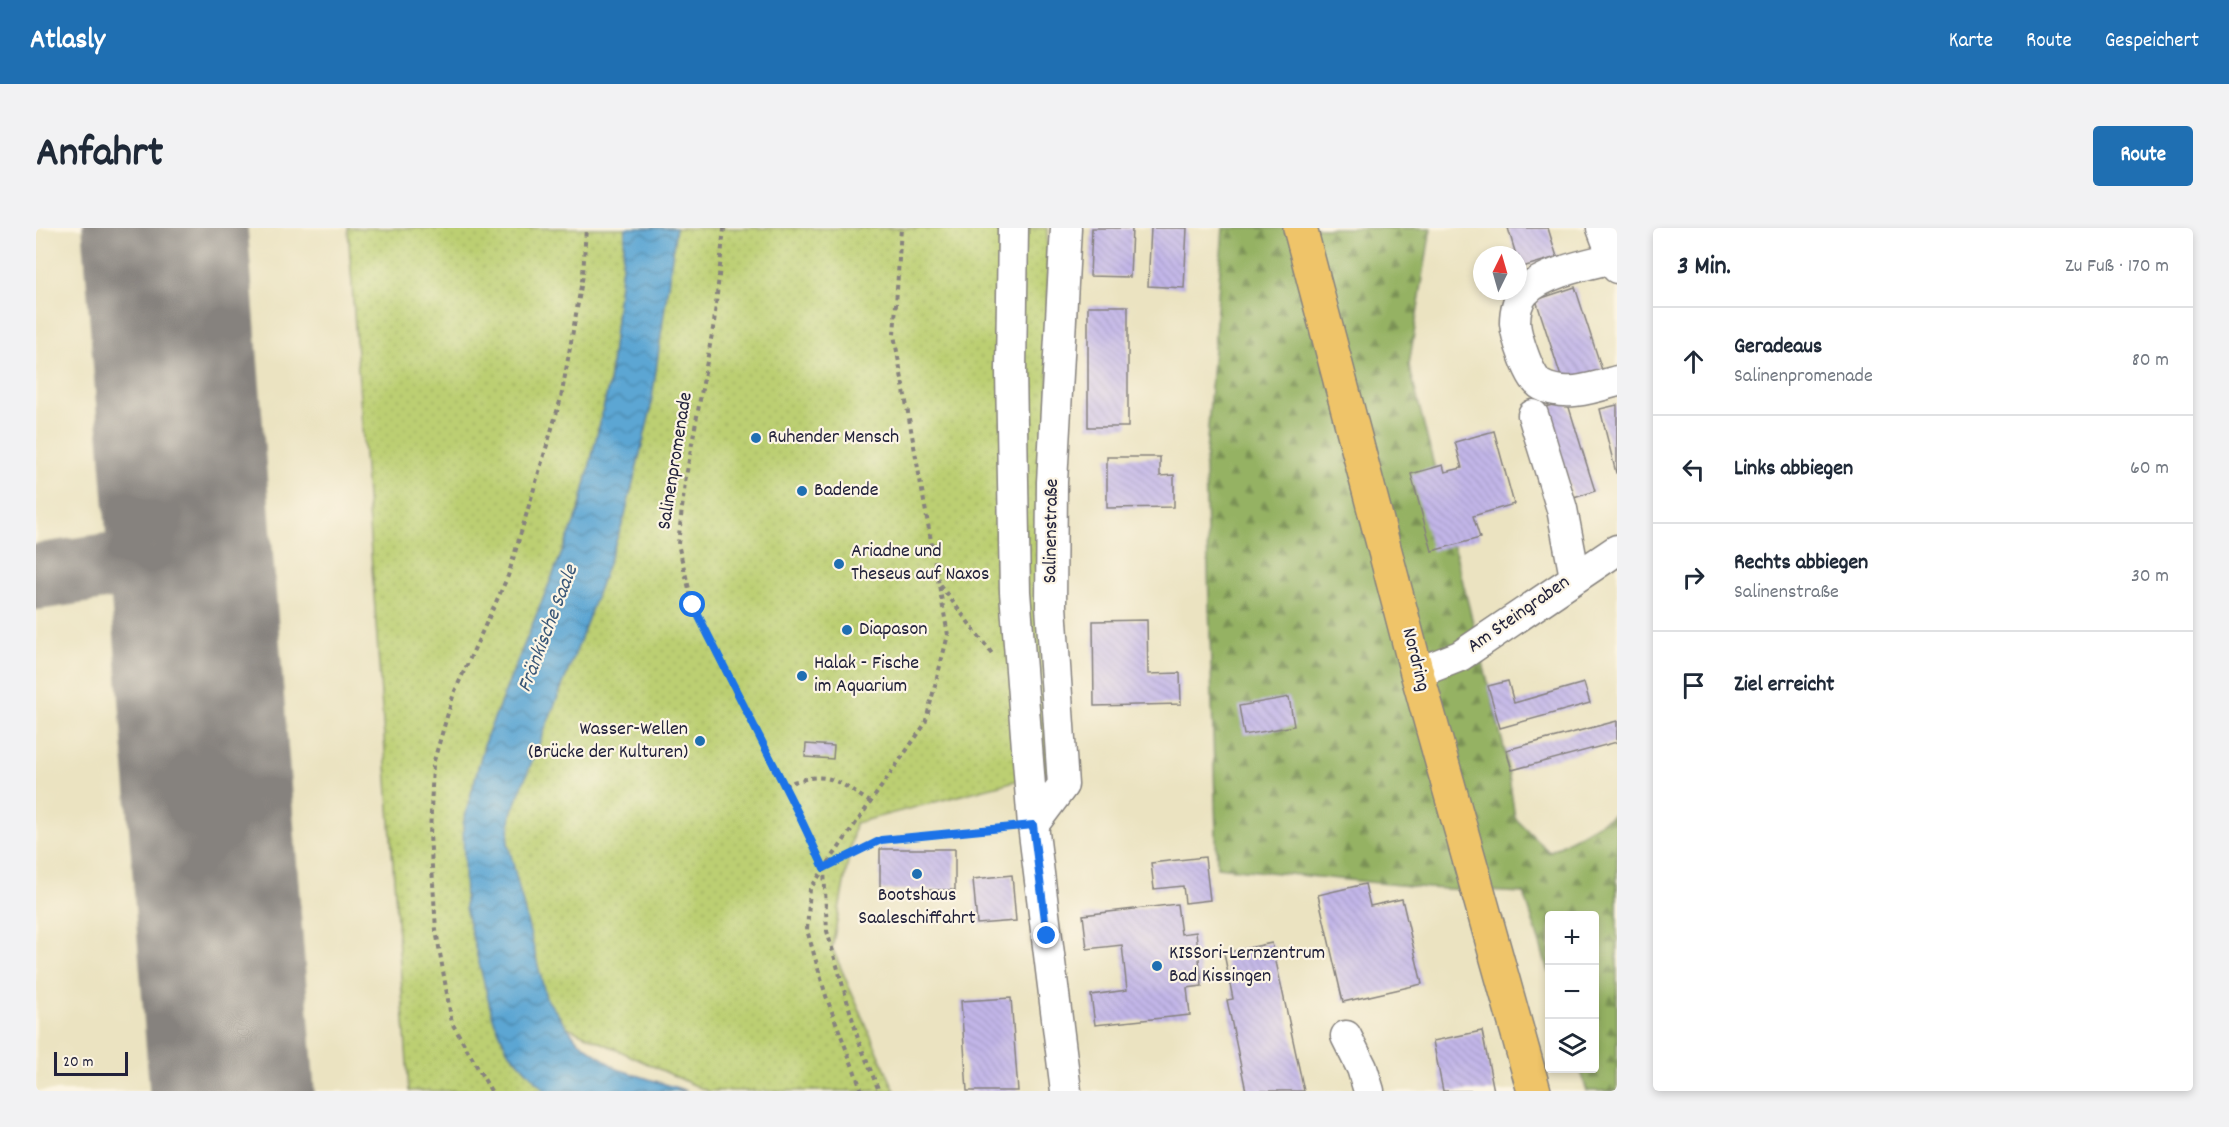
<!DOCTYPE html>
<html lang="de">
<meta charset="utf-8">
<style>
body{margin:0;font-family:Dekko,sans-serif;background:#f2f2f3;color:#1f2937}
.controls{position:absolute;right:18px;bottom:18px;display:grid;overflow:hidden;border-radius:6px;box-shadow:0 3px 9px #0003}
.controls button{width:54px;height:54px;display:grid;place-items:center;padding:0;border:0;border-bottom:2px solid #e0e1e3;background:#fff;color:#1f2937;font:30px sans-serif}
.compass{position:absolute;left:1437px;top:18px;width:54px;height:54px;border-radius:50%;background:#fff;box-shadow:0 3px 9px #0003;rotate:5deg}
.scale{position:absolute;left:18px;bottom:15px;width:74px;box-sizing:border-box;padding-left:6px;border:3px solid #22223b;border-top:0;font-size:16px;line-height:21px;white-space:nowrap;color:#22223b;-webkit-text-stroke:4px #fcf5e5;paint-order:stroke}
.stop{position:absolute;width:18px;height:18px;margin:-14px;border:4px solid #1a73e8;border-radius:50%;background:#fff}
.stop.end{background:#1a73e8;border-color:#fff;box-shadow:0 2px 6px #0008}
.list{margin:0;padding:0;list-style:none}
h2{display:flex;justify-content:space-between;align-items:center;height:78px;margin:0;padding:0 24px;font-size:26px}
h2 small{font-size:20px;font-weight:400;color:#747a83}
.list li{display:grid;grid-template-columns:39px 1fr auto;gap:18px;align-items:center;box-sizing:border-box;height:108px;padding:0 24px;border-top:2px solid #e0e1e3}
.list b{display:block;font-size:22px;white-space:nowrap}
.list p{margin:0;font-size:20px;white-space:nowrap;color:#747a83}
.list em{font-size:20px;font-style:normal;color:#747a83}
.icon{flex:none;width:33px;height:33px;fill:none;stroke:currentColor;stroke-width:2;stroke-linecap:round;stroke-linejoin:round}
.map{position:relative;flex:none;width:1581px;height:863px;overflow:hidden;border-radius:6px}
header{display:flex;align-items:center;gap:36px;box-sizing:border-box;height:84px;padding:0 30px;background:#1f6fb2;color:#fff}
header strong{font-size:28px}
nav{display:flex;gap:33px;margin-inline-start:auto;font-size:21px}
.intro{display:flex;align-items:center;justify-content:space-between;box-sizing:border-box;height:144px;padding:0 36px}
h1{margin:0;font-size:42px}
.button{padding:15px 27px;border-radius:6px;background:#1f6fb2;color:#fff;font-size:21px;font-weight:700}
main{display:flex;gap:36px;padding:0 36px}
aside{flex:1;background:#fff;border-radius:6px;box-shadow:0 3px 9px #0003}
.map>svg:first-child{display:block}
</style>
<header>
<strong>Atlasly</strong>
<nav><a>Karte</a><a>Route</a><a>Gespeichert</a></nav>
</header>
<div class="intro"><h1>Anfahrt</h1><a class="button">Route</a></div>
<main>
<div class="map">
<svg width="1581" height="863" viewBox="0 0 1581 863">
<defs>
<pattern id="green-dots" width="8" height="8" patternUnits="userSpaceOnUse" patternTransform="scale(1.5)"><rect width="8" height="8" fill="#bccf72"/><path d="M2 2h.1M6 6h.1" fill="none" stroke="#a1b164" stroke-width="1.8" stroke-linecap="round"/></pattern>
<pattern id="forest-firs" width="22" height="20" patternUnits="userSpaceOnUse" patternTransform="scale(1.5)"><rect width="22" height="20" fill="#95b264"/><path d="M5 1l3.5 6h-7zM16 11l3.5 6h-7z" fill="#799054"/></pattern>
<pattern id="water-waves" width="16" height="10" patternUnits="userSpaceOnUse" patternTransform="scale(1.5)"><rect width="16" height="10" fill="#5ba6d3"/><path d="M0 5q4-4 8 0t8 0" fill="none" stroke="#4b87ac"/></pattern>
<pattern id="building-back-hatch" width="6" height="6" patternUnits="userSpaceOnUse" patternTransform="scale(1.5)"><rect width="6" height="6" fill="#c2b6e8"/><path d="M-1 5l2 2M0 0l6 6M5-1l2 2" fill="none" stroke="#a69cc8"/></pattern>
</defs>
<rect width="100%" height="100%" fill="#fcf5e5"/>
<filter id="ink" filterUnits="userSpaceOnUse"><feTurbulence type="fractalNoise" baseFrequency=".0167" numOctaves="2"/><feDisplacementMap in="SourceGraphic" scale="12" xChannelSelector="R" yChannelSelector="G"/><feConvolveMatrix kernelMatrix="1 2 1 2 8 2 1 2 1" color-interpolation-filters="sRGB"/></filter>
<filter id="wash" filterUnits="userSpaceOnUse"><feTurbulence type="fractalNoise" baseFrequency=".008" numOctaves="4" result="noise"/><feDisplacementMap in="SourceGraphic" scale="24" xChannelSelector="R" yChannelSelector="G"/><feGaussianBlur stdDeviation="1.35" result="paint"/><feColorMatrix in="noise" values="0 0 0 0 0 0 0 0 0 0 0 0 0 0 0 0 0 1.4 0 .05"/><feComposite in="paint" operator="in"/></filter>
<g filter="url(#wash)">
<rect width="100%" height="100%" fill="#ebe3c1"/>
<g fill="url(#green-dots)" stroke="#6f7856" stroke-width="1.5">
<path d="M312,0H590L573,156L543,283L450,510L427,596L471,821L509,863H373Z"/>
<path d="M616,0H1011L1017,543L819,595L796,720L859,863H671L490,780L459,623Z"/>
</g>
<path fill="url(#forest-firs)" stroke="#5c6a50" stroke-width="1.5" d="M1187,0H1395L1373,137L1470,528L1479,590L1513,624L1581,585V863H1551L1544,841L1558,840V688H1514L1513,745L1488,665L1393,660L1181,639L1169,240Z"/>
<path fill="url(#water-waves)" stroke="#3e6487" stroke-width="1.5" d="M590,0H640L614,185L588,291L543,416L475,586L472,615L510,770L540,811L581,841L651,863H509L471,821L457,790L429,680L427,596L450,510L543,283L573,156Z"/>
<g fill="none" stroke-linecap="round" stroke-linejoin="round">
<path stroke="#86827e" stroke-width="66" d="M0,349L154,326"/>
<path stroke="#86827e" stroke-width="165" d="M129,0L196,863"/>
</g>
<g id="blocks">
<g fill="url(#building-back-hatch)">
<path d="M1056,0H1096L1094,49L1054,48Z"/>
<path d="M1115,0H1151L1148,60L1112,58Z"/>
<path d="M1472,0H1512L1521,29L1483,40L1482,27H1480Z"/>
<path d="M1539,59L1567,145L1528,158L1500,72Z"/>
<rect x="1052" y="78" width="40" height="121"/>
<path d="M1531,173L1559,263L1538,270L1509,179Z"/>
<path d="M1581,177V245H1580L1564,181Z"/>
<path d="M1458,203L1478,276L1437,288L1444,310L1396,323L1375,246L1407,237L1409,244L1426,240L1419,214Z"/>
<path d="M1071,229H1124V248L1138,247V279L1071,280Z"/>
<path d="M1111,392L1112,446L1144,445L1145,476L1058,478L1057,393Z"/>
<path d="M1472,453L1478,475L1548,455L1554,475L1464,500L1452,458Z"/>
<path d="M1253,469L1258,498L1208,507L1203,478Z"/>
<path d="M1581,493V514L1476,542L1470,522Z"/>
<path d="M770,516L798,518L797,531L769,529Z"/>
<rect x="844" y="621" width="75" height="41"/>
<path d="M1169,629L1174,672L1149,675L1147,658L1118,661L1115,635Z"/>
<path d="M976,647L980,693L941,696L937,651Z"/>
<path d="M1329,656L1334,678L1366,671L1386,756L1307,774L1282,667Z"/>
<path d="M1141,676L1145,706L1160,704L1166,758L1151,760L1154,787L1059,797L1055,767L1091,762L1086,717L1051,721L1047,687Z"/>
<path d="M1236,715L1268,863H1210L1191,772L1197,771L1188,725Z"/>
<path d="M975,770L982,863H931L925,773Z"/>
<path d="M1446,803L1458,863H1407L1397,813Z"/>
</g>
</g>
</g>
<g filter="url(#ink)">
<use href="#blocks" fill-opacity="0" stroke="#86827e" stroke-width="1.5"/>
<g fill="none" stroke-linecap="round" stroke-linejoin="round">
<g stroke="#86827e" stroke-width="33">
<g id="minor">
<path d="M977,0L975,142L979,364L997,597L1030,863"/>
<path d="M1566,0L1581,40"/>
<path d="M1577,30C1553,36 1505,45 1488,65C1481,73 1479,84 1479,95C1480,108 1494,152 1505,157C1529,170 1557,160 1581,153"/>
<path d="M1497,187L1526,281L1539,349"/>
<path d="M1381,445L1424,428L1581,322"/>
<path d="M997,597L1027,557L1015,378L1016,254L1030,0"/>
<path d="M1310,808L1326,840L1333,863"/>
</g>
</g>
<g stroke="#86827e" stroke-width="36">
<path id="major" d="M1264,0L1381,445L1498,863"/>
</g>
<g stroke="#86827e" stroke-width="4" stroke-dasharray="4.5 4.5" stroke-linecap="butt">
<path d="M688,0L678,95L649,254L642,316L657,377L762,585L788,640L791,703L823,814L843,863"/>
<path d="M904,357L957,427"/>
<path d="M748,557C793,542 796,550 834,574"/>
<path d="M788,640L845,612L972,599"/>
<path d="M455,863L416,795L400,702L394,607L397,536L418,465L472,348L525,170L547,47L550,0"/>
<path d="M826,863L790,768L771,702L774,661L889,496L912,407L858,107L865,0"/>
</g>
<use href="#minor" stroke="#fff" stroke-width="30"/>
<use href="#major" stroke="#efc469" stroke-width="33"/>
</g>
</g>
<g fill="none" stroke-linecap="round" stroke-linejoin="round" filter="url(#ink)">
<path stroke="#1a73e8" stroke-width="8" d="M657,377L762,585L788,640L845,612L997,597L1011,708"/>
</g>
<g fill="#1f6fb2" stroke="#fcf5e5" stroke-width="2">
<circle cx="720" cy="210" r="6"/>
<circle cx="766" cy="263" r="6"/>
<circle cx="803" cy="336" r="6"/>
<circle cx="811" cy="402" r="6"/>
<circle cx="766" cy="448" r="6"/>
<circle cx="664" cy="513" r="6"/>
<circle cx="881" cy="646" r="6"/>
<circle cx="1121" cy="738" r="6"/>
</g>
<g text-anchor="middle" dominant-baseline="central" stroke-width="4.5" stroke-linejoin="round" paint-order="stroke">
<g font-size="20" fill="#22223b" stroke="#fcf5e5" text-anchor="start">
<text x="732" y="210">Ruhender Mensch</text>
<text x="778" y="263">Badende</text>
<text x="815" y="324">Ariadne und<tspan x="815" dy="23">Theseus auf Naxos</tspan></text>
<text x="823" y="402">Diapason</text>
<text x="778" y="436">Halak - Fische<tspan x="778" dy="23">im Aquarium</tspan></text>
<text x="652" y="502" text-anchor="end">Wasser-Wellen<tspan x="652" dy="23">(Brücke der Kulturen)</tspan></text>
<text x="881" y="668" text-anchor="middle">Bootshaus<tspan x="881" dy="23">Saaleschiffahrt</tspan></text>
<text x="1133" y="726">KISSori-Lernzentrum<tspan x="1133" dy="23">Bad Kissingen</tspan></text>
</g>
<g font-size="20" fill="#22223b" stroke="#fcf5e5">
<text transform="translate(640 233) rotate(-81)">Salinenpromenade</text>
<text transform="translate(1016 303) rotate(-89)">Salinenstraße</text>
<text transform="translate(1483 387) rotate(-35)">Am Steingraben</text>
<text transform="translate(1379 432) rotate(76)">Nordring</text>
</g>
<g font-size="21" font-style="italic" fill="#395778" stroke="#fcf5e5">
<text transform="translate(513 401) rotate(-69)">Fränkische Saale</text>
</g>
</g>
</svg>
<div class="controls">
<button>+</button>
<button>−</button>
<button><svg class="icon" aria-label="layers" viewBox="0 0 24 24"><path d="M12 4l9 5-9 5-9-5zM3 14l9 5 9-5"/></svg></button>
</div>
<svg class="compass" viewBox="-18 -18 36 36"><path d="M0-13l5 13h-10z" fill="#e53935"/><path d="M0 13l5-13h-10z" fill="#747a83"/></svg>
<div class="scale">20 m</div>
<div class="stop" style="left:657px;top:377px"></div>
<div class="stop end" style="left:1011px;top:708px"></div>
</div>
<aside>
<h2>3 Min.<small>Zu Fuß · 170 m</small></h2>
<ul class="list">
<li><svg class="icon" aria-label="ahead" viewBox="0 0 24 24"><path d="M12 20V5M6 11l6-6 6 6"/></svg><div><b>Geradeaus</b><p>Salinenpromenade</p></div><em>80 m</em></li>
<li><svg class="icon" aria-label="left" viewBox="0 0 24 24"><path d="M17 20v-9H6M10 6l-5 5 5 5"/></svg><div><b>Links abbiegen</b></div><em>60 m</em></li>
<li><svg class="icon" aria-label="right" viewBox="0 0 24 24"><path d="M7 20v-9h11M14 6l5 5-5 5"/></svg><div><b>Rechts abbiegen</b><p>Salinenstraße</p></div><em>30 m</em></li>
<li><svg class="icon" aria-label="arrive" viewBox="0 0 24 24"><path d="M6 21V4h12l-3 4 3 4H6"/></svg><div><b>Ziel erreicht</b></div></li>
</ul>
</aside>
</main>
